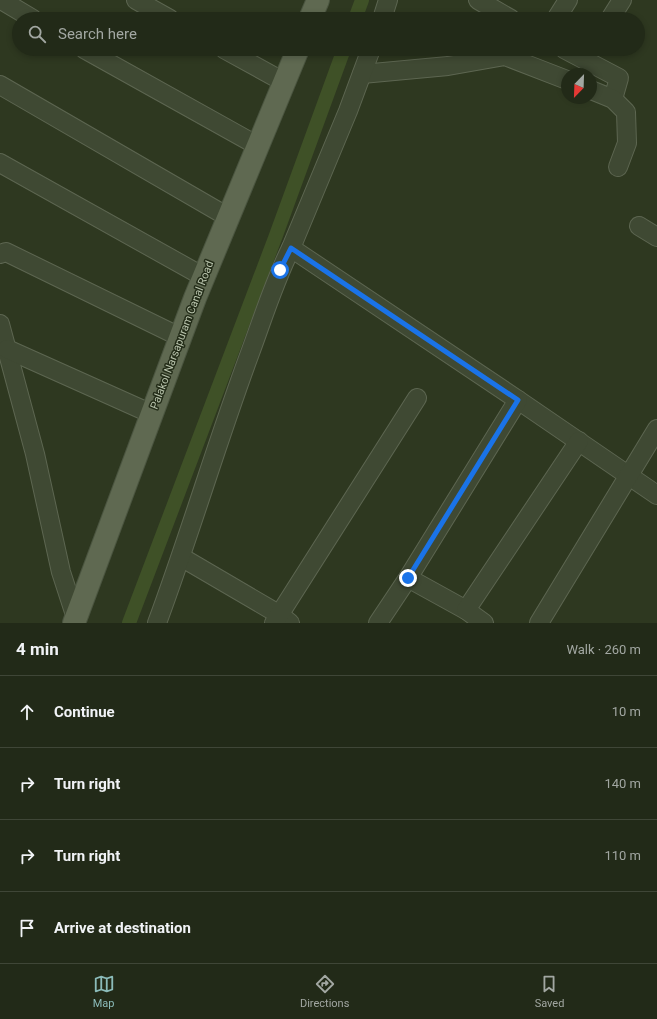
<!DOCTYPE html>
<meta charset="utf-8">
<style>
body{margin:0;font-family:Roboto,sans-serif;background:#2e3625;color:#f1f3f6}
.compass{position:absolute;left:561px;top:68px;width:36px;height:36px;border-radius:50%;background:#222a18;box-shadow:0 2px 6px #0003;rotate:203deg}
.stop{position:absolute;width:12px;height:12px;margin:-9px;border:3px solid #1a73e8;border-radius:50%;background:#fff}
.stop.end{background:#1a73e8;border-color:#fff;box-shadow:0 1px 4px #0008}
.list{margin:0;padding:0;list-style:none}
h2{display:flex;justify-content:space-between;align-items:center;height:52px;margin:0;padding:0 16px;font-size:17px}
h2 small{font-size:13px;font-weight:400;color:#a2a7a2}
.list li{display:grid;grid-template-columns:26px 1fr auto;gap:12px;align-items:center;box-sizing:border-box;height:72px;padding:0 16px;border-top:1px solid #3f4637}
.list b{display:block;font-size:15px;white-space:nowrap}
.list em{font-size:13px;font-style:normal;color:#a2a7a2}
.icon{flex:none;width:22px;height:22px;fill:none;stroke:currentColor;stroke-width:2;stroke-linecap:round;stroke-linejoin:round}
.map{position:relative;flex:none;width:657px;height:623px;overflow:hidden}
.search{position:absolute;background:#222a18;box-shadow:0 2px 6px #0003;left:12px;right:12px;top:12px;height:44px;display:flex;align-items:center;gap:10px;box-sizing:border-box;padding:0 14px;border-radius:22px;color:#a2a7a2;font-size:15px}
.sheet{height:340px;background:#222a18}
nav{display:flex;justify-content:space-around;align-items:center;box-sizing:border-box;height:56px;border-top:1px solid #3f4637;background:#222a18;font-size:11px;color:#a2a7a2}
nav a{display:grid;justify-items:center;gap:2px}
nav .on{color:#8bbbb9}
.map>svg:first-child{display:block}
</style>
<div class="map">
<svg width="657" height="623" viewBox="0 0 657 623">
<rect width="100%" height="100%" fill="#2e3820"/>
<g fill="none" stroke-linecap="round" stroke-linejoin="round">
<g stroke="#3f5127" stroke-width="14">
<path d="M355,19L362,0"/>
<path d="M129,623L275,238L344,49"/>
</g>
<g stroke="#5d6651" stroke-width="20">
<g id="minor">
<path d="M1,0L33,19"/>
<path d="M136,0L170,19"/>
<path d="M478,0L511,19"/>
<path d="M382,19L388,0"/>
<path d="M556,19L568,0"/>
<path d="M610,19L622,0"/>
<path d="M84,49L258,146"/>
<path d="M224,49L284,82"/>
<path d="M564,49L619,78L613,99"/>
<path d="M362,74L448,66L505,56L567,80"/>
<path d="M0,85L228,217"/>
<path d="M591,90L613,99L626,112L627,143L618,167"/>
<path d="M0,163L204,277"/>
<path d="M639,226L657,237"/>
<path d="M291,248L518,400L657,495"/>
<path d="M0,254L6,252L180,337"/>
<path d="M0,324L35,454L61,572L76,618"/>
<path d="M7,349L152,414"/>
<path d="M181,557L280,615L290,623"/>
<path d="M408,578L466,610"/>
<path d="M157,623C190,534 217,442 250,353C263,318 274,282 291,248L348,111L371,49"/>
<path d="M274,623L417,398"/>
<path d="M378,623L408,578L518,400"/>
<path d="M484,623L466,610L579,441"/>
<path d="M539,623L657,429"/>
</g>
</g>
<g stroke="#4b5540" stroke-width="24">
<g id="major">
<path d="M310,19L318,0"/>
<path d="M74,623L195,298L298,49"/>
</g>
</g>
<use href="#minor" stroke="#3f4933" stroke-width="18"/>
<use href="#major" stroke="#5f6951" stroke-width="22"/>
</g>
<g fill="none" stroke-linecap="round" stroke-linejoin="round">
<path stroke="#1a73e8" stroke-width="5" d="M280,270L291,248L518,400L408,578"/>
</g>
<g text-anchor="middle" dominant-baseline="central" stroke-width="3" stroke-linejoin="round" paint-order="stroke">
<g font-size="11" fill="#bac5ae" stroke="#242d19">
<text transform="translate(182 335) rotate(-69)">Palakol Narsapuram Canal Road</text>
</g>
</g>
</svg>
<svg class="compass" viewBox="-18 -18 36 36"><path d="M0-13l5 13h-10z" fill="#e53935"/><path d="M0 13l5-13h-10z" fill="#a2a7a2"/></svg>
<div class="stop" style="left:280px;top:270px"></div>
<div class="stop end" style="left:408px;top:578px"></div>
<div class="search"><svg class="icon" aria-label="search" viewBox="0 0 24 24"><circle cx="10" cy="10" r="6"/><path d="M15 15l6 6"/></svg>Search here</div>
</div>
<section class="sheet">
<h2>4 min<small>Walk · 260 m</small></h2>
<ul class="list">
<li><svg class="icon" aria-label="ahead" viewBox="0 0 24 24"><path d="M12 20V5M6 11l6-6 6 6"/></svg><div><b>Continue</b></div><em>10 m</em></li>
<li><svg class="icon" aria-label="right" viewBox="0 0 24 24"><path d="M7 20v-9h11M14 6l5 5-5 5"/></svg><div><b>Turn right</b></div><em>140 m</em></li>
<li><svg class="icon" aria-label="right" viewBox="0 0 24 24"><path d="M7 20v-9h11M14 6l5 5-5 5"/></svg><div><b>Turn right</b></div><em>110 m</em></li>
<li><svg class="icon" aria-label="arrive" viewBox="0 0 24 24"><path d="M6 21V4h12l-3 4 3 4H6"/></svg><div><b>Arrive at destination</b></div></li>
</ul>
</section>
<nav>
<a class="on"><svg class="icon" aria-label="map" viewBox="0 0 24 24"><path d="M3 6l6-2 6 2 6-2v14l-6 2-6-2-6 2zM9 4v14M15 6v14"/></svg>Map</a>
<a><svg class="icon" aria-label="directions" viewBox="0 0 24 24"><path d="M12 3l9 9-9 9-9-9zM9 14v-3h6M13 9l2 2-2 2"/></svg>Directions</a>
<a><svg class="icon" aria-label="saved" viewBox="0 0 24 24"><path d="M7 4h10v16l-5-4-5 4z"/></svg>Saved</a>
</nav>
